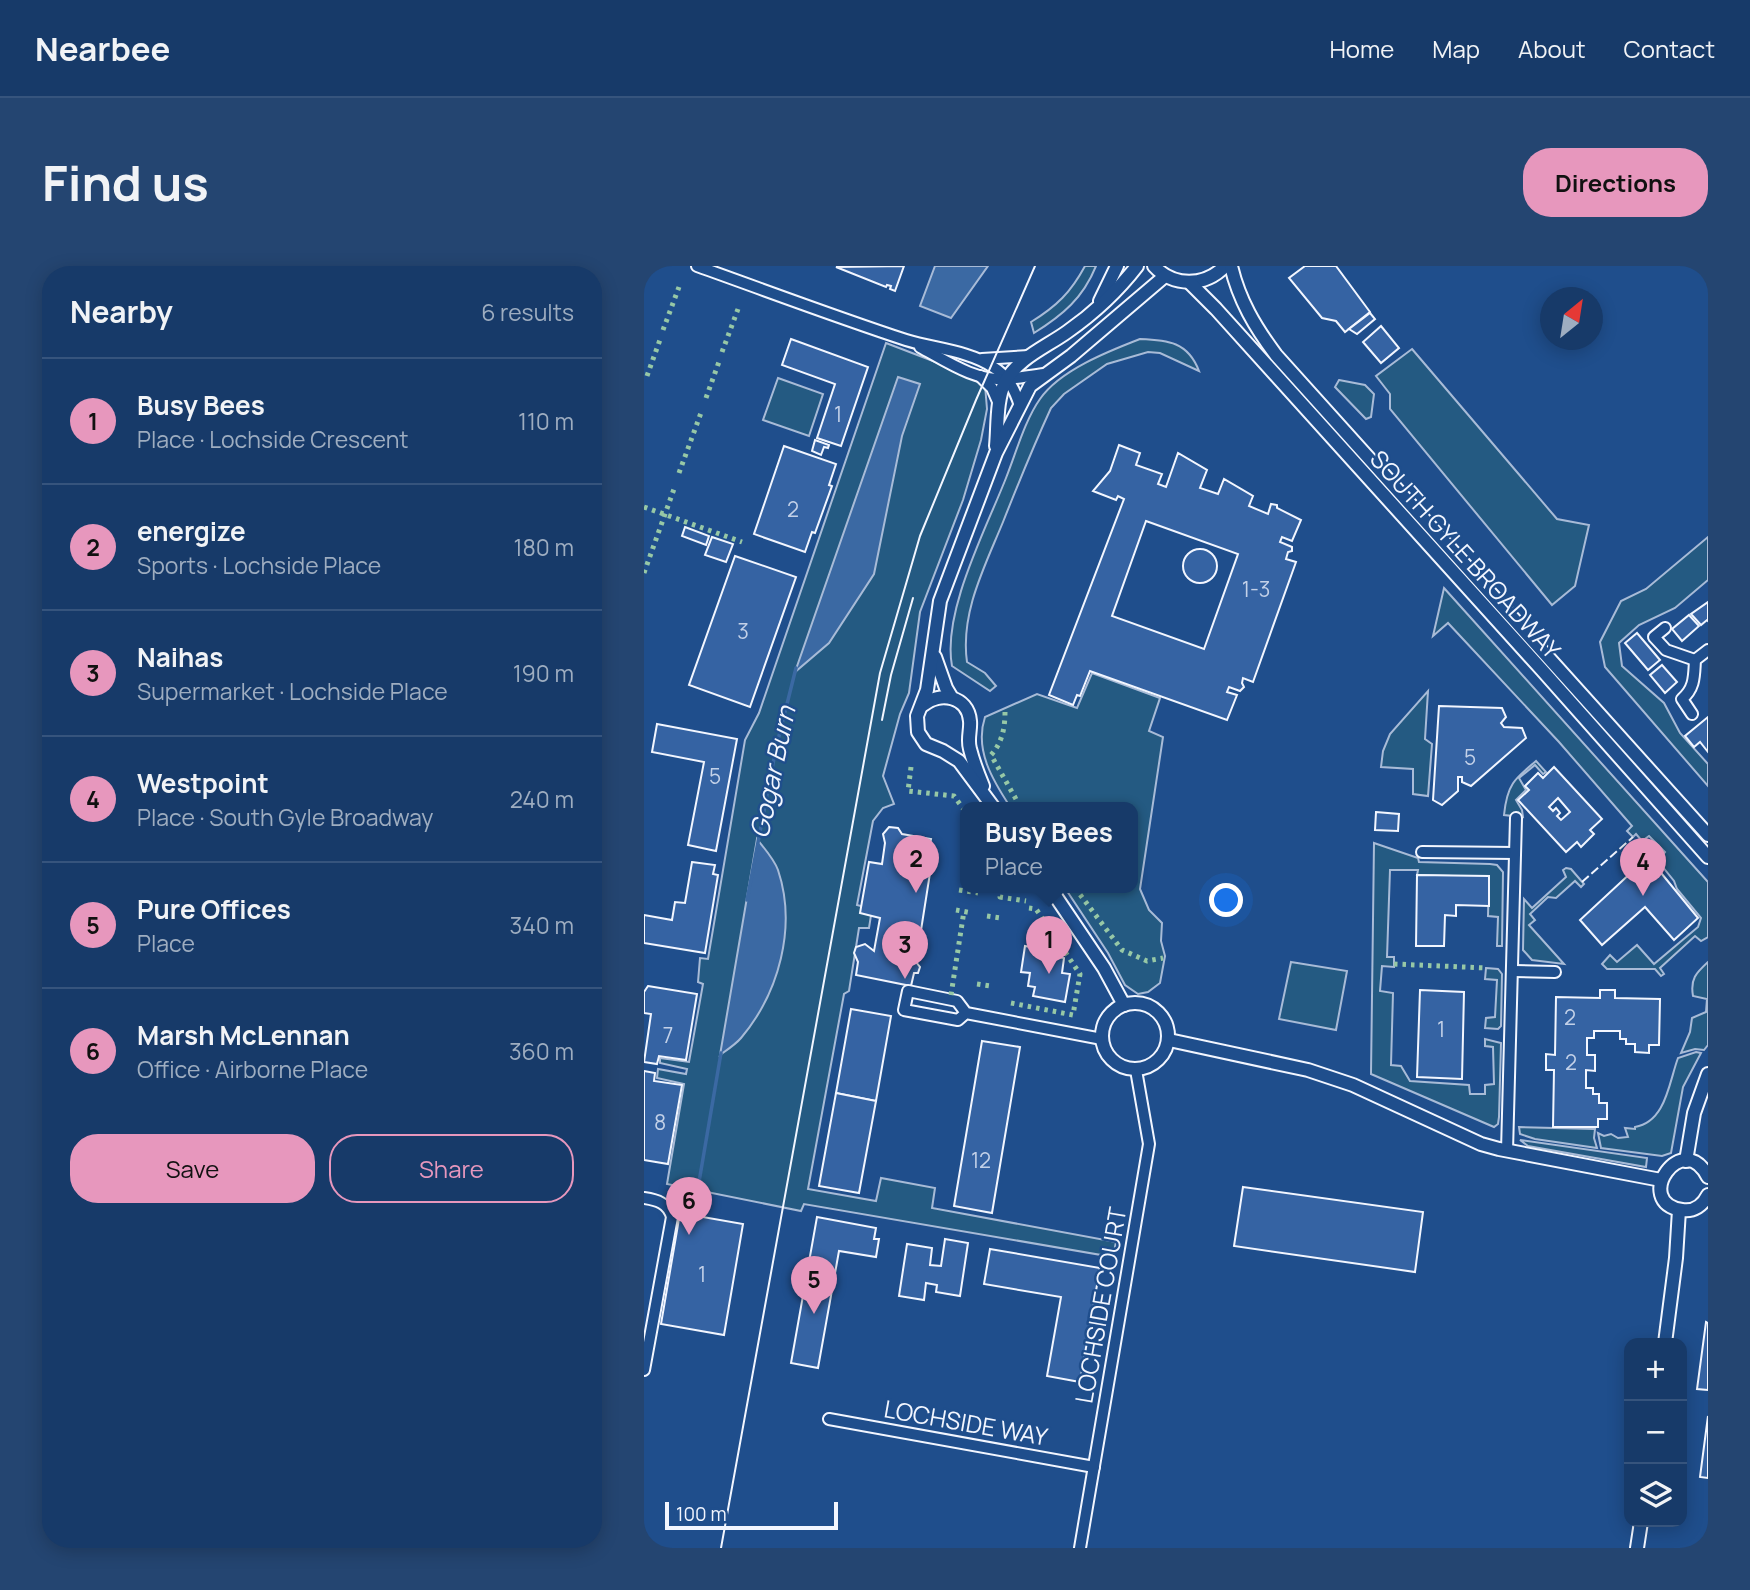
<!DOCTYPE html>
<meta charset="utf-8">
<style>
body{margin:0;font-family:Manrope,sans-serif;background:#244571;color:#f1f3f6}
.controls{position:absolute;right:21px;bottom:21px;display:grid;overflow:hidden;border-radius:14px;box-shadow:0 4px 18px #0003}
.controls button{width:63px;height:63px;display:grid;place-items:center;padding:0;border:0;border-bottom:2px solid #36547d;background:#173a69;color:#f1f3f6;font:35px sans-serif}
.compass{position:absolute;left:896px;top:21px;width:63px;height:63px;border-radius:50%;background:#173a69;box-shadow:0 4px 18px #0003;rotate:30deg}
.scale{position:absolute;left:21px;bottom:18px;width:173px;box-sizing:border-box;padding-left:7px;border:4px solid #f2f6ff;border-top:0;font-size:19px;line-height:24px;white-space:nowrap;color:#f2f6ff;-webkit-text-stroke:5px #1f4e8c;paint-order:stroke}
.you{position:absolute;left:583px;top:635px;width:24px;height:24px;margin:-18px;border:5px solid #fff;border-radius:50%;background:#1a73e8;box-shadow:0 0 0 10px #1a73e833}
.badge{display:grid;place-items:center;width:46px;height:46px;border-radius:50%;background:#e797bd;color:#111;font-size:23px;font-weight:700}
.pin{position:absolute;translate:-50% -58px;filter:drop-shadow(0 2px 4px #0008)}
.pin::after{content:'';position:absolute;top:37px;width:24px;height:21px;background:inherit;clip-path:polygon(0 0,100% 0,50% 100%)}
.popup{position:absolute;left:316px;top:536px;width:178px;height:91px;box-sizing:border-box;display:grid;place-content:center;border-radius:14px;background:#173a69;filter:drop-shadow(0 2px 5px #0005);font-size:23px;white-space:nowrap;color:#9eadc0}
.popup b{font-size:26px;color:#f1f3f6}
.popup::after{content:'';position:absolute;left:50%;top:100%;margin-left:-14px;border:14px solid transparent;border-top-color:#173a69}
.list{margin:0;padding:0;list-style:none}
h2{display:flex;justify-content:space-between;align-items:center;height:91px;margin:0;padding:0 28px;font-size:30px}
h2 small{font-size:23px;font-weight:400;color:#9eadc0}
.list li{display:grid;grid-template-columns:46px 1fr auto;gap:21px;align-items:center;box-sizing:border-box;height:126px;padding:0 28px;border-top:2px solid #36547d}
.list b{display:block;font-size:26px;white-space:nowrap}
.list p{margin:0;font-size:23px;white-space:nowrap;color:#9eadc0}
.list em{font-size:23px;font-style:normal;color:#9eadc0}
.actions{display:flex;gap:14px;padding:21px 28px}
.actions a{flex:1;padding:16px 0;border:2px solid #e797bd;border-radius:28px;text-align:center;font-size:24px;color:#e797bd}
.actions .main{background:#e797bd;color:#111}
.icon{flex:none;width:38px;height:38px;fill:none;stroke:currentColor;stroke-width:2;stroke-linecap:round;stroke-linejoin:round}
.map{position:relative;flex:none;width:1064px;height:1282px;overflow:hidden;border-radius:28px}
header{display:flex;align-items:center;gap:42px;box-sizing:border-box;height:98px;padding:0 35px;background:#173a69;border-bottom:2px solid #36547d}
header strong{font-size:33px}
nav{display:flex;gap:38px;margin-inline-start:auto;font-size:24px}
.intro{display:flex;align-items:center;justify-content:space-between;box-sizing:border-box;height:168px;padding:0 42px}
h1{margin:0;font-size:49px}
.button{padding:18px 32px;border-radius:28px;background:#e797bd;color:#111;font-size:24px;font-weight:700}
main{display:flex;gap:42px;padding:0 42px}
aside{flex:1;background:#173a69;border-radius:28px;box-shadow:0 4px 18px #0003}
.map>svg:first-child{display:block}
</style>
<header>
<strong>Nearbee</strong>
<nav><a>Home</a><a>Map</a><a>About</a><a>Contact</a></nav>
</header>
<div class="intro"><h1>Find us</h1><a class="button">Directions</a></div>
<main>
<aside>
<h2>Nearby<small>6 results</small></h2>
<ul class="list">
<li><span class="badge">1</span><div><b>Busy Bees</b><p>Place · Lochside Crescent</p></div><em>110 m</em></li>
<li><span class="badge">2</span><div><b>energize</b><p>Sports · Lochside Place</p></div><em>180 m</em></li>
<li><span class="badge">3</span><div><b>Naihas</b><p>Supermarket · Lochside Place</p></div><em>190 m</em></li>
<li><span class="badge">4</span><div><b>Westpoint</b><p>Place · South Gyle Broadway</p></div><em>240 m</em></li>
<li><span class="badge">5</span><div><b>Pure Offices</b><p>Place</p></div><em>340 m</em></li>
<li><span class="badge">6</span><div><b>Marsh McLennan</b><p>Office · Airborne Place</p></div><em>360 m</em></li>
</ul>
<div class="actions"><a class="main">Save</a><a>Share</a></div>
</aside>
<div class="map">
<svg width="1064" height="1282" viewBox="0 0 1064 1282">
<rect width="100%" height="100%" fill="#1f4e8c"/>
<g fill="#245a82" stroke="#a8bbd7" stroke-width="2">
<path d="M441,0H452C439,32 419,49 390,67L387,56C413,40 427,26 441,0Z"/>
<path d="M496,73C524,74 544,76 555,105L516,87L504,86L463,98L420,128L407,142C390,179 374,218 359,256C341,300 316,347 323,396L341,407L352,420L346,425L308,400C298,346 342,263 362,212C372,187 381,154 396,133C416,104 465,85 496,73Z"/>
<path d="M242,77L315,105L341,119L343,143L337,174L319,234L276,346L265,427L256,448L239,510L250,538L239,542L229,555L213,639L228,643L225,662H215L205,725L200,728L164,923L232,935L237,912L291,922L288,942L472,976L469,991L160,938L157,945L23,918L40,818L13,812L14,803L42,808L43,803L16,797V792L45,796L59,718L54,716L56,692L64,693L101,474L115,447Z"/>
<path d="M768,83L913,253L945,259L931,320L908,339L746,143V128L732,110Z"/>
<path d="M134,112L179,128L165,170L119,154Z"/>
<path d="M695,114L721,119L730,128L727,151L722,153L691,121Z"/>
<path d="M1064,271V314L1031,342L995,359L975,377L978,400L1020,437L1036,467L1064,498V520L961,401L956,376L977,335L1002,323Z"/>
<path d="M800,322L1064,616V671L1057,675L1051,670L1016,702L1020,708L1017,710L1011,703H963L958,698L966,689L973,696L993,679L1010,698L1054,661L1057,652L1033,623L1030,615L1014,595L1021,586L1005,570L998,575L992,568L989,571L983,565L988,560L915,476L804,357L789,370Z"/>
<path d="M448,407L516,432L505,465L519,471L496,623L505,644L518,657L517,675L521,690L516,717L504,726L494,728L481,719L464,687L421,622H489V542H367C349,515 330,484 341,451L393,428L433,442Z"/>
<path d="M784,425L781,473L788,478L784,530L769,528V503L737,501L739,485L746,468Z"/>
<path d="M892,495L902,506L899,508L891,499L875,512L882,524L872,534L878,544L879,551L860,549C863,519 870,513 892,495Z"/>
<path d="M730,577L774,592L775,596L846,598L853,599L859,606L858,680H853L854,651L844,650L845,611L773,609L774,604H746L743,691H750V701L738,700L736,725L749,727L747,799L757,800L766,815L825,819L826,828H841V819L850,818L849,781L841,780V773L857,777L855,851L854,858L850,861L727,808Z"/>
<path d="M922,602L927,603L940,618L937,621L931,615L912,632L904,631L886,648L891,654L885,659L920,698L888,694L879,684L880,633L888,642L922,611L919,604Z"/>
<path d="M647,696L703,705L692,764L635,753Z"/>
<path d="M1064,696V779L1060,784L1051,783L1037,787L1046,766L1048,752L1062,746L1063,733L1049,730C1046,713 1052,707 1064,696Z"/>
<path d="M842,702L854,703L858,708L857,760L854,763L841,762L842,752L851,751L853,714L841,713Z"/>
<path d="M1052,786L1057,787L1039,821L1027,887L1018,890L957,882L954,867L960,870L967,868L974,872L984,871L981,862L991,863V861C1022,856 1025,816 1034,792Z"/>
<path d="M875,861L951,863L950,872L953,882L891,873L876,868Z"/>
<path d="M876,874L1003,892L1002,901L884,880Z"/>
</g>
<g fill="#3b69a3" stroke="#a8bbd7" stroke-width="2">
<path d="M291,0H344L307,52L276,40Z"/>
<path d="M254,111L276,118L258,170L230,308L185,377L151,406Z"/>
<path d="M113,573C120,582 130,593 134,604C153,661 135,727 97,772C92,778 83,784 76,789Z"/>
</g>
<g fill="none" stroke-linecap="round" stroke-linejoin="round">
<g stroke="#3b69a3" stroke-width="3.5">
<path d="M103,634L132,482L152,402"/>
<path d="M55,916L77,787"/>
</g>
</g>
<g fill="#3563a3" stroke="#f2f6ff" stroke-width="2" fill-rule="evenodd">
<path d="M260,0L251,25L246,23L247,20L243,19L242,21L192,1Z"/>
<path d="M661,0H692L726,46L701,66L692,55L678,52L645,12Z"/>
<path d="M726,47L731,53L713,68L705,63Z"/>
<path d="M737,60L755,82L737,97L719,76Z"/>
<path d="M147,73L224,101L197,180L173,172L191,118L138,99Z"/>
<path d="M171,174L185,179L184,182L180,181L177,189L168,185Z"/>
<path d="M475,179L496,187L492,199L518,208L514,218L522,221L534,187L563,204L556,222L574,228L580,213L609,230L605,240L624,248L627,238L633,239V242L657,254L648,275L638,271L636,276L648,281V285L644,286L642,293L652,296L609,416L599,412L598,417L600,421L596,425L585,421L583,426L593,429L583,454L446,405L436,430L433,429L429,439L405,429L480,233L474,230L472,234L449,225L466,205ZM502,255L594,288L560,383L468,350Z"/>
<path d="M140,180L192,198L185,219L188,220L171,267L168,266L161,286L110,268Z"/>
<path d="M41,261L65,270L62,279L38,270Z"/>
<path d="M68,271L89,278L82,296L61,289Z"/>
<circle cx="556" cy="300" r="17"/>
<path d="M91,290L152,311L106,441L45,419Z"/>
<path d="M1064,336V355L1063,354L1057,359L1047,348Z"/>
<path d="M1045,349L1055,360L1038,375L1028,363Z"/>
<path d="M993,367L1016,394L1004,404L981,377Z"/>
<path d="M1018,399L1033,416L1021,427L1006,409Z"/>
<path d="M795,440L858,442L862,451L857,457L860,461L878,462L882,472L827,520L818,516V511H814V525L798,539L789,534Z"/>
<path d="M1064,451V486L1056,476L1050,481L1041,470Z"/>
<path d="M13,458L93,473L72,585L44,579L60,496L8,486Z"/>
<path d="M910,501L958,553L946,564L950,568L937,581L933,576L922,586L874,534L885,524L881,520L894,507L899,512ZM914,532L926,546L917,554L913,550L916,547L912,542L909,545L905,541Z"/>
<path d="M732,546L755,548L754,565L731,564Z"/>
<path d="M245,561L254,562L258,568L287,573L284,587L289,588L272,696L276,701L274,707H270L267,720L212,709L214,696L210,687L212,681L221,678L230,685L236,652L216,647L225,596L238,598L241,577L239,568Z"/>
<path d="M1004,591L1054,652L1030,674L1001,641L958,679L936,654Z"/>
<path d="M48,596L71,599L69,608L74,609L61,687L0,677V649L28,654L31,636L41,637Z"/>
<path d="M773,609L845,610V640L812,639V650L801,649L800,680H772Z"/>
<path d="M381,680L413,685L412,691L420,692L418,707L426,708L421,736L389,730L391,721L384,720L386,707L377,706Z"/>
<path d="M4,720L53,728L42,794L15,790L13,798L0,796L7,748L0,747V726Z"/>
<path d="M776,724L820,726L818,813L773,811Z"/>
<path d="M956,724H971V732L1016,733L1015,779H1005V787L991,786V778H982V773H976V765H950V772H943V789H951V805L942,804V822H949V828H955V837H963V853H954V861H909L910,804H902V788L911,789L912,731L956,732Z"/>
<path d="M207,743L247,750L232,835L192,827Z"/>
<path d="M338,775L376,781L348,947L310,940Z"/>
<path d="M0,805L11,807L10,815L38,819L24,898L0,894Z"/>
<path d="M192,827L232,835L215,927L175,920Z"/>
<path d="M599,921L779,946L771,1006L590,980Z"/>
<path d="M36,947L99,958L80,1069L17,1058Z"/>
<path d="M173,951L232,962L230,973H235L232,991L195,985L174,1102L147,1097Z"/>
<path d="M301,973L324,977L316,1030L292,1026L293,1019L282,1017L280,1034L255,1030L263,978L288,982L286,999L297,1000Z"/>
<path d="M346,983L456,1002L436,1116L403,1110L417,1031L340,1018Z"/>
<path d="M1062,1056L1064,1057V1124L1053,1123Z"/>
<path d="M1064,1150V1212L1056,1211Z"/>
</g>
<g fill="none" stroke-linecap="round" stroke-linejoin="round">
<g stroke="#f2f6ff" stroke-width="14">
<g id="minor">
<path d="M53,0C123,25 192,51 262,74C291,83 323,84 349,101C364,110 371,124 376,140"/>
<path d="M276,81C302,95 332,116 363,113C376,112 388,109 401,108"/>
<path d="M338,93L385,90"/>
<path d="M336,110L348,122L355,138"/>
<path d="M1021,362L1010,371L1022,384L1051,394"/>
<path d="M1048,448L1038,433C1051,422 1050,410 1051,394L1064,384"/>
<path d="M778,586L871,587"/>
<path d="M870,705L911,706"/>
<path d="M322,747L313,735L264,725L260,744L314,754L322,747L458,773"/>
<path d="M863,885L872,552"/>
<path d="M0,932C13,934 24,937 28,951L0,1104"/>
<path d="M185,1153L450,1201"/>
<path d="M436,1282L505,878L492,804"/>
</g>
</g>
<g stroke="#f2f6ff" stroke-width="16">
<g id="tertiary">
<path d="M510,0C529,21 561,21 581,0"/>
<path d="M587,0C595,34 611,61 632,89L1064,569"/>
<path d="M546,17L572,43L898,404L1064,591"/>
<path d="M456,35L473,0"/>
<path d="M352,180C354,159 352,135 361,116C374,92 402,81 423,66C450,47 473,26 493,0"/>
<path d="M291,391L302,422L308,432"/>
<path d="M279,439C296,425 324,430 326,455C327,464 323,473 326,483C329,495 334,508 339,520"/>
<path d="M350,542L315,495L299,485L282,478L274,466L273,450L283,424L296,335L352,187L386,120L427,90L521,10"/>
<path d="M406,622L460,702L480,739"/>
<circle cx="491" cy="770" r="33"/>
<path d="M525,774L664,804L709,819L837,878L855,883L1017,914"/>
<path d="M1042,895L1050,847L1064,808"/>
<path d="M1064,911C1039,861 987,936 1038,944C1050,946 1059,939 1064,929"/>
<path d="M1021,1077L1032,992L1035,944"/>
<path d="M993,1282L997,1256"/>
</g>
</g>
<use href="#minor" stroke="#1f4e8c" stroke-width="10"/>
<use href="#tertiary" stroke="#1f4e8c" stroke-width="12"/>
<g stroke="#f2f6ff" stroke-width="2">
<path d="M238,454L247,409L269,332"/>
<path d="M77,1282L236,407L276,270L332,134L391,0"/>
</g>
<g stroke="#97c8a6" stroke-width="5" stroke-dasharray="3.5 5" stroke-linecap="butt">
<path d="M19,64L35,21"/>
<path d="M78,86L94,43"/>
<path d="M3,110L17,71"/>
<path d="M62,132L76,93"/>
<path d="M35,207L58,144"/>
<path d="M0,241L98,276"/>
<path d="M0,307L30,223"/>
<path d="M361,446C361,462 358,477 347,489L377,542"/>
<path d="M267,501L264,525L310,530L321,545"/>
<path d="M357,622L356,631L382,635"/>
<path d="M431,622L478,684L503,695L519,692"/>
<path d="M315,624L334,627"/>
<path d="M312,644L328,647"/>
<path d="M343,650L357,652"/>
<path d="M750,698L842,702"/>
<path d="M333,718L347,720"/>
<path d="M307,729L320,645"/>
<path d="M367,737L429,749L436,708L392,643L385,642"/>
</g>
<path stroke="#f2f6ff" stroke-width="2" stroke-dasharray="9 3.5" stroke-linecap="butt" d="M938,616L989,571"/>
</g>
<g text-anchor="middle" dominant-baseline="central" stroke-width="5" stroke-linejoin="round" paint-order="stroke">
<g font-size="21" fill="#c3d1e8">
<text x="194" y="148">1</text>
<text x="149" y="243">2</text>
<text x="612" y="323">1-3</text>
<text x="99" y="365">3</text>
<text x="826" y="491">5</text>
<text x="71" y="510">5</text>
<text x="926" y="751">2</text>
<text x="797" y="763">1</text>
<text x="24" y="769">7</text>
<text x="927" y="796">2</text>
<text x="16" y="856">8</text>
<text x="337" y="894">12</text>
<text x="58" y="1008">1</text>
</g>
<g font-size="24" fill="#f2f6ff" stroke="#1f4e8c">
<text transform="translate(822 288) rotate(48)">SOUTH GYLE BROADWAY</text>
<text transform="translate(456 1039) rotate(-80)">LOCHSIDE COURT</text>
<text transform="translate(322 1156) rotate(10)">LOCHSIDE WAY</text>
</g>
<g font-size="26" font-style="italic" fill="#f2f6ff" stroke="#1f4e8c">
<text transform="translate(128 506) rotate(-78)">Gogar Burn</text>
</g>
</g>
</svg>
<div class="controls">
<button>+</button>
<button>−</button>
<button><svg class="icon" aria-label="layers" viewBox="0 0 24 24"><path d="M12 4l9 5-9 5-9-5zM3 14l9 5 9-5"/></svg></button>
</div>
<svg class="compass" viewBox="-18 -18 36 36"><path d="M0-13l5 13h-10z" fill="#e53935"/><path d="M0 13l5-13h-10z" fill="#9eadc0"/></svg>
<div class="scale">100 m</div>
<div class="you"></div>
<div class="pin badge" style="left:405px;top:708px">1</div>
<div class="popup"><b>Busy Bees</b>Place</div>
<div class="pin badge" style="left:272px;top:627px">2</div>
<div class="pin badge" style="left:261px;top:713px">3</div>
<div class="pin badge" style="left:999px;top:630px">4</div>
<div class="pin badge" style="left:170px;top:1048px">5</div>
<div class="pin badge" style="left:45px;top:969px">6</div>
</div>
</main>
